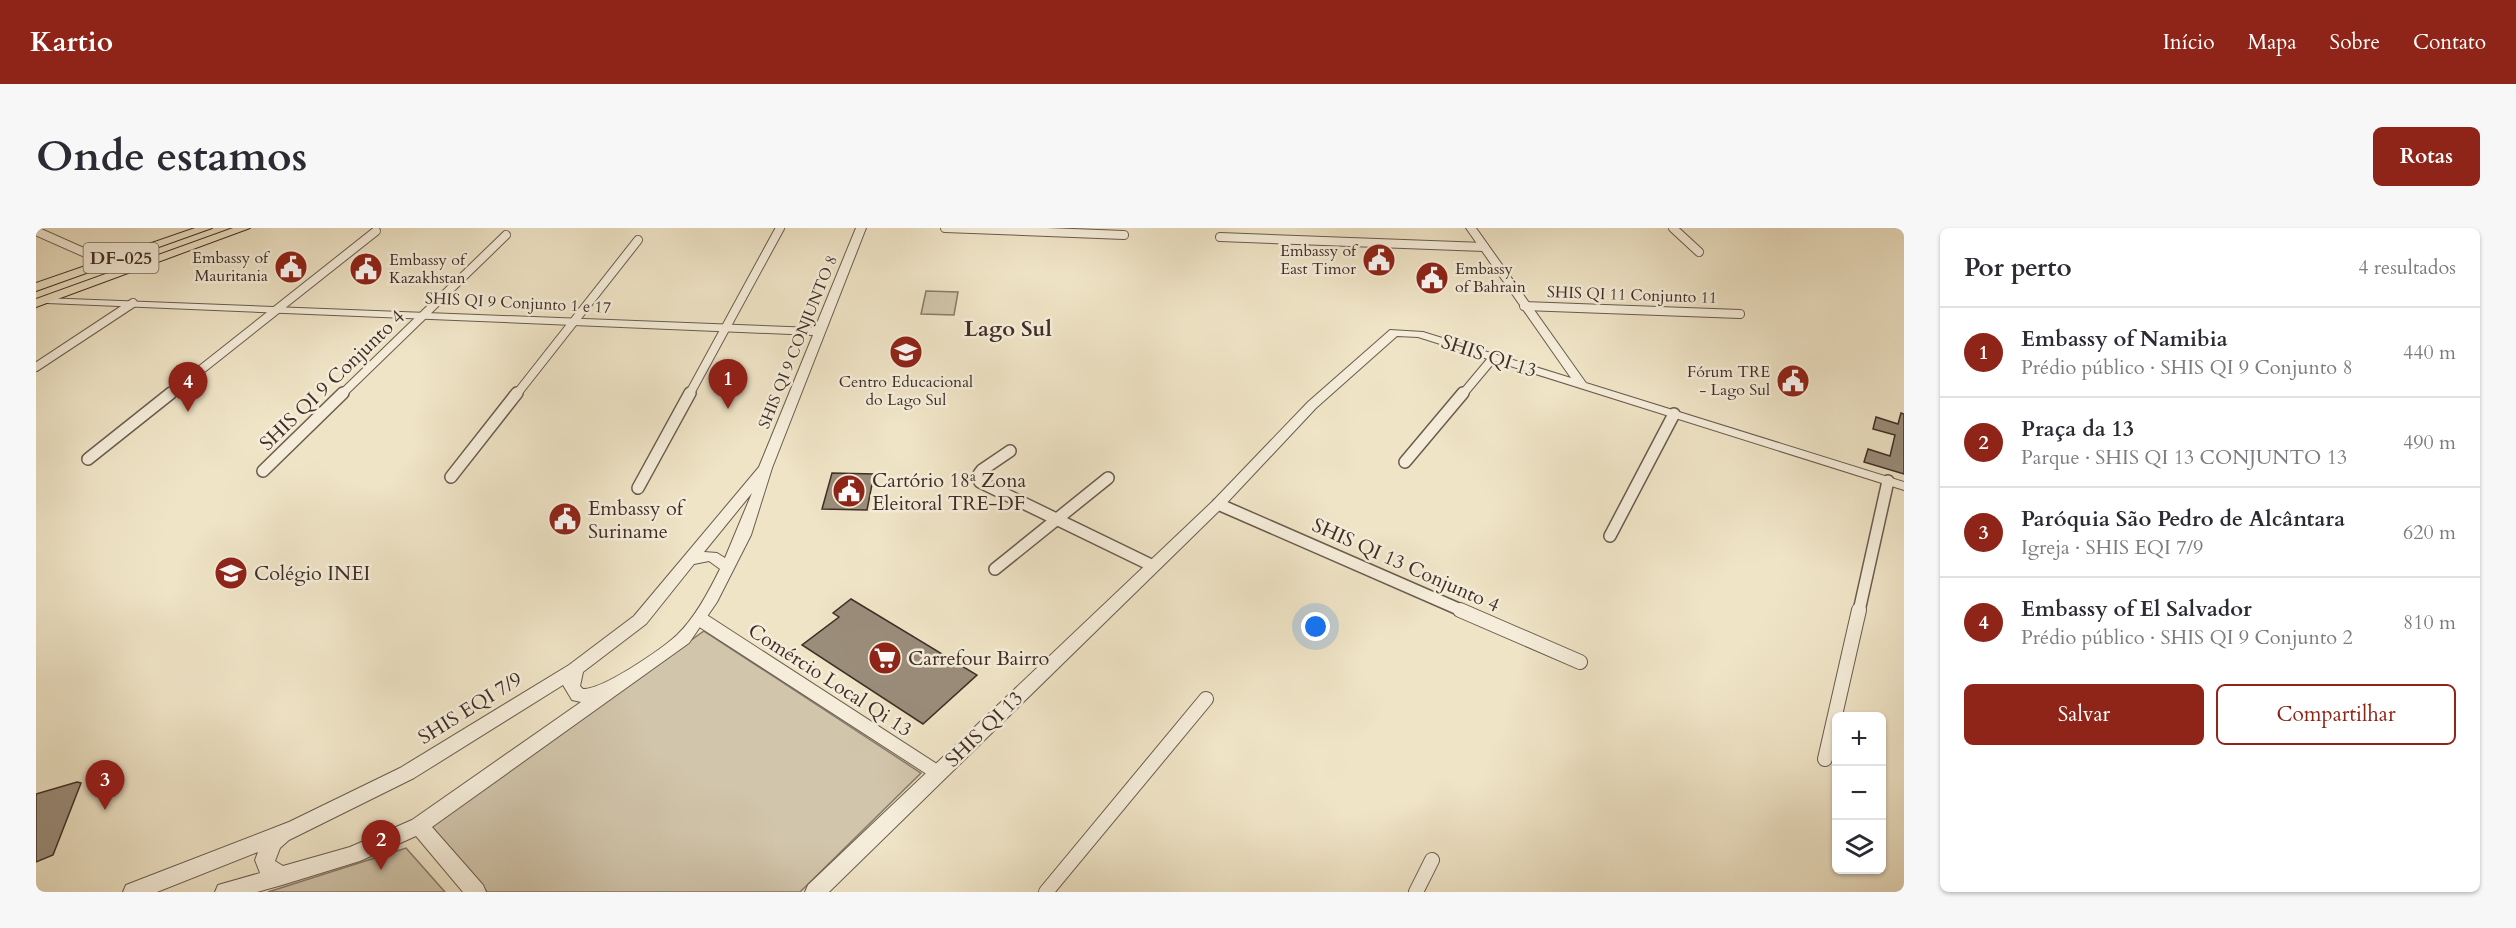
<!DOCTYPE html>
<html lang="pt">
<meta charset="utf-8">
<style>
body{margin:0;font-family:Cardo,serif;background:#f7f7f7;color:#2b2b33}
.controls{position:absolute;right:18px;bottom:18px;display:grid;overflow:hidden;border-radius:9px;box-shadow:0 2px 4px #0004}
.controls button{width:54px;height:54px;display:grid;place-items:center;padding:0;border:0;border-bottom:2px solid #e1e1e2;background:#fff;color:#2b2b33;font:30px sans-serif}
.you{position:absolute;left:1280px;top:399px;width:21px;height:21px;margin:-15px;border:4px solid #fff;border-radius:50%;background:#1a73e8;box-shadow:0 0 0 9px #1a73e833}
.badge{display:grid;place-items:center;width:39px;height:39px;border-radius:50%;background:#8f2418;color:#fff;font-size:20px;font-weight:700}
.pin{position:absolute;translate:-50% -50px;filter:drop-shadow(0 2px 3px #0008)}
.pin::after{content:'';position:absolute;top:32px;width:21px;height:18px;background:inherit;clip-path:polygon(0 0,100% 0,50% 100%)}
.list{margin:0;padding:0;list-style:none}
h2{display:flex;justify-content:space-between;align-items:center;height:78px;margin:0;padding:0 24px;font-size:26px}
h2 small{font-size:20px;font-weight:400;color:#7c7c81}
.list li{display:grid;grid-template-columns:39px 1fr auto;gap:18px;align-items:center;box-sizing:border-box;height:90px;padding:0 24px;border-top:2px solid #e1e1e2}
.list b{display:block;font-size:22px;white-space:nowrap}
.list p{margin:0;font-size:20px;white-space:nowrap;color:#7c7c81}
.list em{font-size:20px;font-style:normal;color:#7c7c81}
.actions{display:flex;gap:12px;padding:18px 24px}
.actions a{flex:1;padding:14px 0;border:2px solid #8f2418;border-radius:9px;text-align:center;font-size:21px;color:#8f2418}
.actions .main{background:#8f2418;color:#fff}
.icon{flex:none;width:33px;height:33px;fill:none;stroke:currentColor;stroke-width:2;stroke-linecap:round;stroke-linejoin:round}
.map{position:relative;flex:none;width:1868px;height:664px;overflow:hidden;border-radius:9px}
header{display:flex;align-items:center;gap:36px;box-sizing:border-box;height:84px;padding:0 30px;background:#8f2418;color:#fff}
header strong{font-size:28px}
nav{display:flex;gap:33px;margin-inline-start:auto;font-size:21px}
.intro{display:flex;align-items:center;justify-content:space-between;box-sizing:border-box;height:144px;padding:0 36px}
h1{margin:0;font-size:42px}
.button{padding:15px 27px;border-radius:9px;background:#8f2418;color:#fff;font-size:21px;font-weight:700}
main{display:flex;gap:36px;padding:0 36px}
aside{flex:1;background:#fff;border-radius:9px;box-shadow:0 2px 4px #0004}
.map>svg:first-child{display:block}
</style>
<header>
<strong>Kartio</strong>
<nav><a>Início</a><a>Mapa</a><a>Sobre</a><a>Contato</a></nav>
</header>
<div class="intro"><h1>Onde estamos</h1><a class="button">Rotas</a></div>
<main>
<div class="map">
<svg width="1868" height="664" viewBox="0 0 1868 664">
<rect width="100%" height="100%" fill="#efe4c6"/>
<filter id="stains"><feTurbulence type="fractalNoise" baseFrequency=".00333" numOctaves="4"/><feColorMatrix values="0 0 0 0 .2 0 0 0 0 .09 0 0 0 0 .02 0 0 0 .5 -.17"/></filter>
<radialGradient id="worn" r=".72"><stop offset=".6" stop-color="#630" stop-opacity="0"/><stop offset="1" stop-color="#630" stop-opacity=".3"/></radialGradient>
<g fill="#d1c5ab" stroke="#887a69" stroke-width="1.5">
<path d="M890,63L922,64L918,87L885,86Z"/>
<path d="M668,403L885,545L764,664H451L393,599Z"/>
<path d="M370,620L409,664H232Z"/>
</g>
<g fill="#9a8d7a" stroke="#3e2e27" stroke-width="1.5">
<path d="M1865,185L1868,186V246L1828,234L1832,221L1854,228L1859,207L1837,201L1840,189L1862,196Z"/>
<path d="M796,245L838,246L831,282L786,281Z"/>
<path d="M815,371L941,447L887,496L766,417L803,389L797,385Z"/>
<path d="M41,554L45,555L17,627L0,634V566Z"/>
</g>
<g fill="none" stroke-linecap="round" stroke-linejoin="round">
<g stroke="#6a5c4f" stroke-width="10">
<g id="minor-far2">
<path d="M909,0L1088,7"/>
<path d="M1637,0L1663,24"/>
<path d="M0,3L72,35"/>
<path d="M1184,9L1448,19"/>
<path d="M1488,78L1704,86"/>
<path d="M0,139L97,75"/>
<path d="M133,167L340,3"/>
<path d="M305,167L470,7"/>
<path d="M480,167L602,12"/>
<path d="M653,167L744,0"/>
<path d="M1426,167L1457,130"/>
</g>
</g>
<g stroke="#6a5c4f" stroke-width="14">
<g id="minor-far1">
<path d="M974,223L946,242L943,246L944,254L1117,338"/>
<path d="M52,231L135,165"/>
<path d="M1369,234L1427,165"/>
<path d="M227,243L307,165"/>
<path d="M415,249L481,165"/>
<path d="M602,260L654,165"/>
<path d="M1182,276L1427,383"/>
<path d="M1574,308L1638,186"/>
<path d="M959,341L1072,250"/>
<path d="M1823,383L1852,253"/>
</g>
</g>
<g stroke="#6a5c4f" stroke-width="16">
<g id="minor">
<path d="M1424,382L1544,434"/>
<path d="M664,391L902,545"/>
<path d="M1789,531L1823,382"/>
<path d="M1010,664L1170,471"/>
<path d="M1380,664L1396,632"/>
</g>
</g>
<g stroke="#6a5c4f" stroke-width="2">
<g id="tertiary">
<path d="M820,0H830L736,240L715,307L681,374L653,415L396,599L447,657L450,664H427L380,608L324,633L246,657L221,664H179L182,657L224,645L219,632L222,624L121,664H87L90,657L253,594L364,540L533,437L598,388L723,239L777,107L11,75L7,74V70L779,100ZM716,265L689,330L681,325L668,324ZM673,333L684,341C673,363 659,390 641,407C625,422 566,462 547,461L544,458L547,444L610,396L658,336ZM527,457L536,472L545,474L376,592L314,619L247,638L239,633L244,620L253,612L378,550Z"/>
<path d="M1430,0H1440L1550,155L1868,254V262L1382,109L1361,108L1280,180L1187,279L793,664H769L772,657L1177,273L1272,174L1354,102L1387,104L1535,150Z"/>
</g>
</g>
<g stroke="#3e2e27" stroke-width="2">
<g id="primary">
<path d="M159,0H176L0,63V55Z"/>
<path d="M197,0H214L0,79V71Z"/>
</g>
</g>
<use href="#minor-far2" stroke="#f5edda" stroke-width="8"/>
<use href="#minor-far1" stroke="#f5edda" stroke-width="11"/>
<use href="#minor" stroke="#f5edda" stroke-width="14"/>
<use href="#tertiary" fill="#f5edda" fill-rule="evenodd"/>
<use href="#primary" fill="#efe4c6" fill-rule="evenodd"/>
</g>
<defs>
<g id="civic-disc" transform="scale(1.725)"><circle r="9.5" fill="#8f2418" stroke="#f5edda"/><path d="M-.6-6.5H3V-4.5H.6V-3L4-1V1h2V6H-6V1h2V-1L-.6-3ZM-1.2 2.5V6h2.4V2.5Z" fill="#fff"/></g>
<g id="school-disc" transform="scale(1.725)"><circle r="9.5" fill="#8f2418" stroke="#f5edda"/><path d="M0-5L7-2L0 1L-7-2ZM-4 1L0 2.5L4 1V4Q0 6-4 4Z" fill="#fff"/></g>
<g id="supermarket-disc" transform="scale(1.725)"><circle r="9.5" fill="#8f2418" stroke="#f5edda"/><path d="M-6-5.5h2.5l.6 2H6L4.5 2H-2.5L-4.4-4H-6ZM-1.5 3.2a1.3 1.3 0 1 0 .1 0ZM3 3.2a1.3 1.3 0 1 0 .1 0Z" fill="#fff"/></g>
</defs>
<g fill-rule="evenodd">
<use href="#civic-disc" x="1343" y="32"/>
<use href="#civic-disc" x="255" y="39"/>
<use href="#civic-disc" x="330" y="41"/>
<use href="#civic-disc" x="1396" y="50"/>
<use href="#school-disc" x="870" y="124"/>
<use href="#civic-disc" x="1757" y="153"/>
<use href="#civic-disc" x="813" y="263"/>
<use href="#civic-disc" x="529" y="291"/>
<use href="#school-disc" x="195" y="345"/>
<use href="#supermarket-disc" x="849" y="430"/>
</g>
<g text-anchor="middle" dominant-baseline="central" stroke-width="5" stroke-linejoin="round" paint-order="stroke">
<g font-size="16" fill="#3e2e27" stroke="#f5edda" text-anchor="end">
<text x="1320" y="23">Embassy of<tspan x="1320" dy="18">East Timor</tspan></text>
<text x="232" y="30">Embassy of<tspan x="232" dy="18">Mauritania</tspan></text>
<text x="353" y="32" text-anchor="start">Embassy of<tspan x="353" dy="18">Kazakhstan</tspan></text>
<text x="1419" y="41" text-anchor="start">Embassy<tspan x="1419" dy="18">of Bahrain</tspan></text>
<text x="1734" y="144">Fórum TRE<tspan x="1734" dy="18">- Lago Sul</tspan></text>
<text x="870" y="154" text-anchor="middle">Centro Educacional<tspan x="870" dy="18">do Lago Sul</tspan></text>
</g>
<g font-size="16" fill="#3e2e27" stroke="#f5edda">
<text transform="translate(1596 67) rotate(2)">SHIS QI 11 Conjunto 11</text>
<text transform="translate(482 75) rotate(3)">SHIS QI 9 Conjunto 1 e 17</text>
<text transform="translate(762 114) rotate(-68)">SHIS QI 9 CONJUNTO 8</text>
</g>
<rect fill="#f5edda" stroke="#75675d" stroke-width="1.5" x="47.5" y="15" width="75" height="30" rx="4.5"/>
<g font-size="18" font-weight="bold" fill="#3e2e27">
<text x="85" y="30">DF-025</text>
</g>
<g font-size="20" fill="#3e2e27" stroke="#f5edda">
<text transform="translate(1453 128) rotate(18)">SHIS QI 13</text>
<text transform="translate(296 152) rotate(-44)">SHIS QI 9 Conjunto 4</text>
<text transform="translate(1370 337) rotate(24)">SHIS QI 13 Conjunto 4</text>
<text transform="translate(794 452) rotate(33)">Comércio Local Qi 13</text>
<text transform="translate(434 480) rotate(-32)">SHIS EQI 7/9</text>
<text transform="translate(948 501) rotate(-44)">SHIS QI 13</text>
</g>
<g font-size="20" fill="#3e2e27" stroke="#f5edda" text-anchor="start">
<text x="836" y="252">Cartório 18ª Zona<tspan x="836" dy="23">Eleitoral TRE-DF</tspan></text>
<text x="552" y="280">Embassy of<tspan x="552" dy="23">Suriname</tspan></text>
<text x="218" y="345">Colégio INEI</text>
<text x="872" y="430">Carrefour Bairro</text>
</g>
<g font-size="22" font-weight="bold" fill="#3e2e27" stroke="#f5edda">
<text x="972" y="101">Lago Sul</text>
</g>
</g>
<rect width="100%" height="100%" filter="url(#stains)"/>
<rect width="100%" height="100%" fill="url(#worn)"/>
</svg>
<div class="controls">
<button>+</button>
<button>−</button>
<button><svg class="icon" aria-label="layers" viewBox="0 0 24 24"><path d="M12 4l9 5-9 5-9-5zM3 14l9 5 9-5"/></svg></button>
</div>
<div class="you"></div>
<div class="pin badge" style="left:692px;top:181px">1</div>
<div class="pin badge" style="left:345px;top:642px">2</div>
<div class="pin badge" style="left:69px;top:582px">3</div>
<div class="pin badge" style="left:152px;top:184px">4</div>
</div>
<aside>
<h2>Por perto<small>4 resultados</small></h2>
<ul class="list">
<li><span class="badge">1</span><div><b>Embassy of Namibia</b><p>Prédio público · SHIS QI 9 Conjunto 8</p></div><em>440 m</em></li>
<li><span class="badge">2</span><div><b>Praça da 13</b><p>Parque · SHIS QI 13 CONJUNTO 13</p></div><em>490 m</em></li>
<li><span class="badge">3</span><div><b>Paróquia São Pedro de Alcântara</b><p>Igreja · SHIS EQI 7/9</p></div><em>620 m</em></li>
<li><span class="badge">4</span><div><b>Embassy of El Salvador</b><p>Prédio público · SHIS QI 9 Conjunto 2</p></div><em>810 m</em></li>
</ul>
<div class="actions"><a class="main">Salvar</a><a>Compartilhar</a></div>
</aside>
</main>
